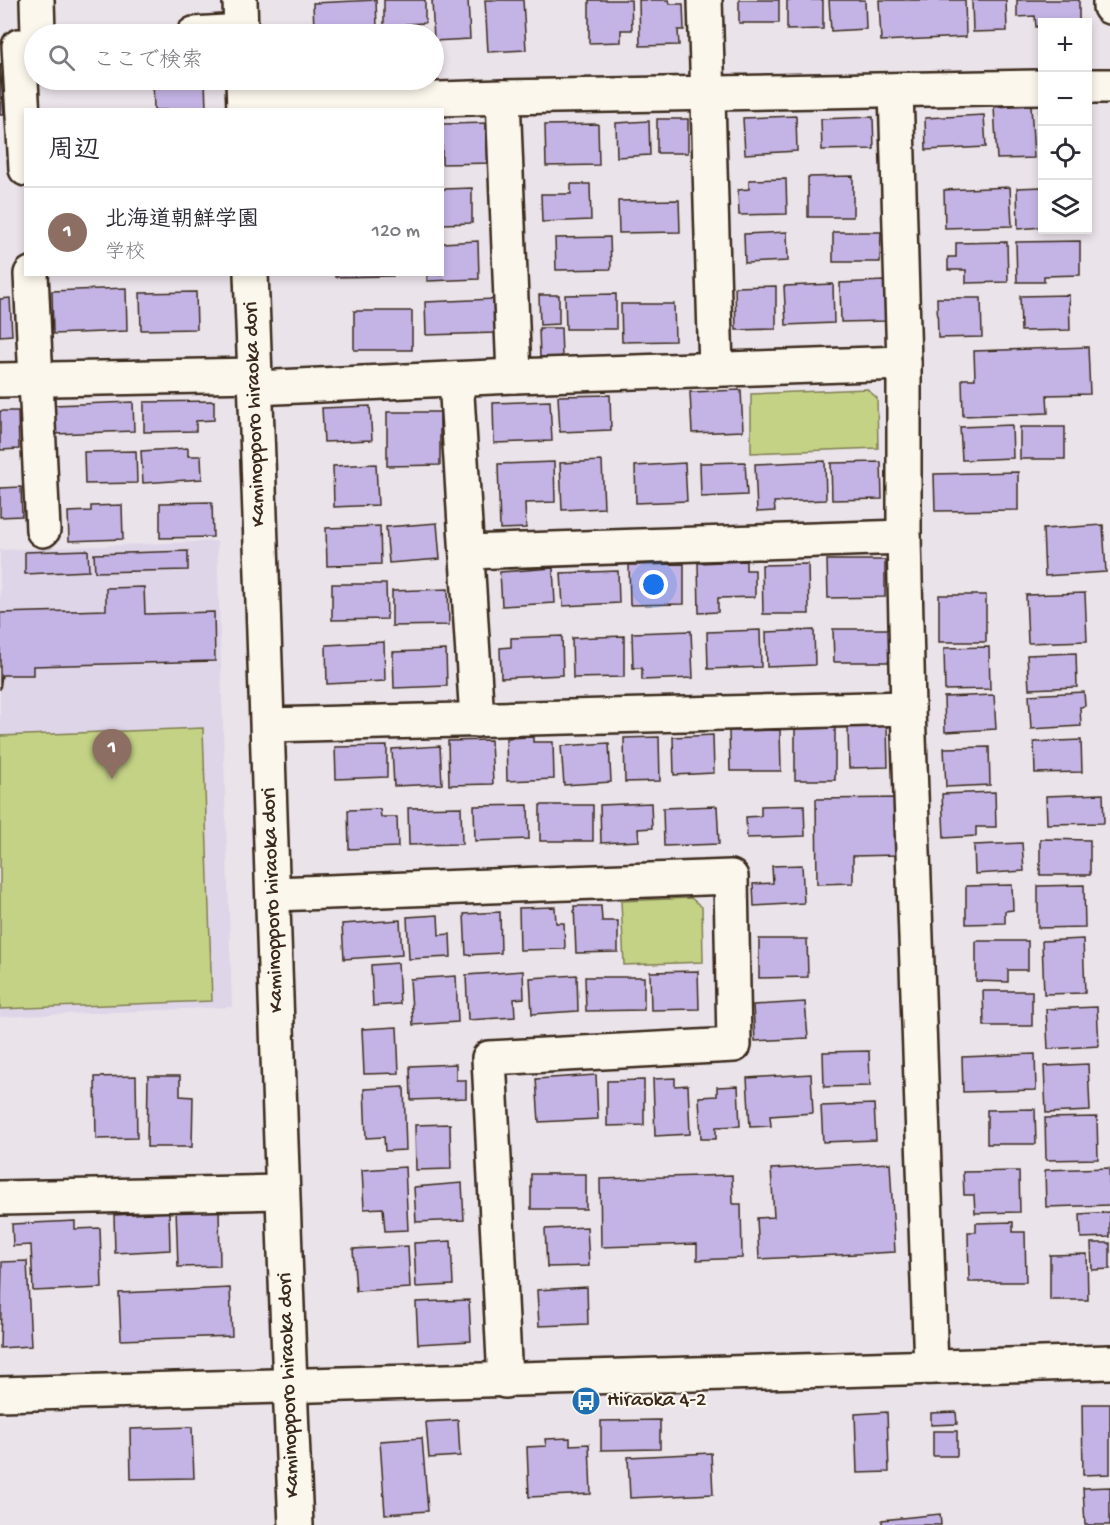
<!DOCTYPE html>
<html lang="ja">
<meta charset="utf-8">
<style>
body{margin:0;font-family:"Gochi Hand","Klee One",sans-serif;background:#f7f7f7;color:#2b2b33}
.controls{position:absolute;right:18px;top:18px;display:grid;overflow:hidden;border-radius:0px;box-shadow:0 3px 9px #0003}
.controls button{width:54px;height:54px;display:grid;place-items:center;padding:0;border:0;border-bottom:2px solid #e1e1e2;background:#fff;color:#2b2b33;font:30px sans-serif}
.you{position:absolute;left:654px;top:585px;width:21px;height:21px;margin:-15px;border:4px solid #fff;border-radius:50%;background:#1a73e8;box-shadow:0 0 0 9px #1a73e833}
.badge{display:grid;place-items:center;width:39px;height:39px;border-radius:50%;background:#1f6fb2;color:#fff;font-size:20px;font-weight:700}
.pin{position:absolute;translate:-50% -50px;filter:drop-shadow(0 2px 3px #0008)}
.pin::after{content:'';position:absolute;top:32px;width:21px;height:18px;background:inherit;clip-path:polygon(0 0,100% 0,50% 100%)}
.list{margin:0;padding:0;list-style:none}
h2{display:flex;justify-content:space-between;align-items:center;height:78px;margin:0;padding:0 24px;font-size:26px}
h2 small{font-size:20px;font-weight:400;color:#7c7c81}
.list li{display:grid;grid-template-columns:39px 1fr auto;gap:18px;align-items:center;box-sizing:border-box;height:90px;padding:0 24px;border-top:2px solid #e1e1e2}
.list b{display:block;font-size:22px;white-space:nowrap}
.list p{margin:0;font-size:20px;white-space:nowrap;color:#7c7c81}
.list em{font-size:20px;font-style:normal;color:#7c7c81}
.icon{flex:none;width:33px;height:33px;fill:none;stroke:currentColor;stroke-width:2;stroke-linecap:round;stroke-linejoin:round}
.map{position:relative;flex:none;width:1110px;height:1525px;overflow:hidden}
.search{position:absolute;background:#fff;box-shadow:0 3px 9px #0003;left:24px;top:24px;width:420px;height:66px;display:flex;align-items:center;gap:15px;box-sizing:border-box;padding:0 21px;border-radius:33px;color:#7c7c81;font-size:22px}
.panel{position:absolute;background:#fff;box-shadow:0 3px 9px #0003;left:24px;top:108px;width:420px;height:168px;border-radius:0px}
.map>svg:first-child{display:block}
</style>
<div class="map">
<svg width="1110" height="1525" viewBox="0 0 1110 1525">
<rect width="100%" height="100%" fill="#eae3ea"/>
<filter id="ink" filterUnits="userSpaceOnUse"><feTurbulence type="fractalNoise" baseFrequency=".0167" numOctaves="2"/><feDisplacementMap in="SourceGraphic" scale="12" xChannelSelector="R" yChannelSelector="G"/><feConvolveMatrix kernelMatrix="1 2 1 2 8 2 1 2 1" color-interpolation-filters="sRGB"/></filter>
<g filter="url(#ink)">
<path fill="#dfd5e8" d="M217,541L232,1007L0,1017V550Z"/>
<g fill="#c4d286" stroke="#807e52" stroke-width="1.5">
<path d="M867,389L877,398L878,448L751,453V394Z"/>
<path d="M203,728L212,1001L0,1009V736Z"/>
<path d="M691,898L702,907L703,962L624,965L621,901Z"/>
</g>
<g fill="#c4b4e5" stroke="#3b2a1e" stroke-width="1.5">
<path d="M376,0L377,28L314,30L313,3Z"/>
<path d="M384,0H425V23L406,24V34H384Z"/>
<path d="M432,0H468L470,39L434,41Z"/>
<path d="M485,0H523L526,50L488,52Z"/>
<path d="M589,0H631L632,30H621V42L589,43Z"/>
<path d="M639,0H669L670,4H683L684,30H678L679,45L640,46Z"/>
<rect x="739" y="0" width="40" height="23"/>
<path d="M787,0H823V29L787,30Z"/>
<path d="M829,0H865L866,29L831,31Z"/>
<path d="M879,0H965L966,37L881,41Z"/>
<path d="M972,0H1006L1007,31L973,32Z"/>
<path d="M1017,0H1079V22H1042V27H1036L1035,16L1017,17Z"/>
<path d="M0,63L4,115H0Z"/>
<path d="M153,80H205L206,110H154Z"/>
<path d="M313,80H360V83L313,84Z"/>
<path d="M1031,105L1034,158L997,159L994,107Z"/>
<path d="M1042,109V152H1041L1039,110Z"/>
<path d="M984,115L986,147L926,150L925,118Z"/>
<path d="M796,116L797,151L745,154L743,118Z"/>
<path d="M873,117L874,149L822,150L821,119Z"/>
<rect x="657" y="119" width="31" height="34"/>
<path d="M649,121L650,155L617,157L616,123Z"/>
<path d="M492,123L493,163L442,164V124Z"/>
<path d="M598,124L599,165L546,166L545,125Z"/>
<path d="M853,176V217H808V177Z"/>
<path d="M786,179L787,214L739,215L738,190L749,189V180Z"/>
<path d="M571,184H590L591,220L542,222L541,194H571Z"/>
<path d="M1010,187L1012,226L945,228L944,190Z"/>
<path d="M1042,187V227L1018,229L1017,188Z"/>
<path d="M472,188V223L442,224V189Z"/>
<path d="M679,200L680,232L619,233L618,201Z"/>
<path d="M787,232L788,261L745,263L744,234Z"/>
<path d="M833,232H881L880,262H833Z"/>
<path d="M610,237L611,269L556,270L555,238Z"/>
<path d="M478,241L479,279L427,281V274H442V243Z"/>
<path d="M1080,241V275L1044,276V282H1017L1016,242Z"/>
<path d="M1007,242L1008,282L966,283V270H948V257H956V243Z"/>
<path d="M335,274H393V276L335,277Z"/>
<path d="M884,281L885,321L841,322L840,283Z"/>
<path d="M833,284L834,323L786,325L784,286Z"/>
<path d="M776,286V329L736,330L735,287Z"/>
<path d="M126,288L127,331L53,334L52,291Z"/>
<path d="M196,292L197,329L141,330L140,293Z"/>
<path d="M616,294V329H566L565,295Z"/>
<path d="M539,295H559V324L540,325Z"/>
<path d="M1069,295L1070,330L1021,331L1020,296Z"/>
<path d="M10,298L12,335L0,336V299Z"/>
<path d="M937,298H981L982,337L938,338Z"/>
<path d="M495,299L496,333L426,335L425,302Z"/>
<path d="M621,304H674L675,341L622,342Z"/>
<rect x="354" y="311" width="58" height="39"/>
<path d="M539,328H561L562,357L540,358Z"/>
<path d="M1088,347L1090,394L1047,395L1048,413L963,416L962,379H975L974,351Z"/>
<path d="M741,390L743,431L692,433L690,392Z"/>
<path d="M610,395L611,430L560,432L558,396Z"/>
<path d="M214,401V420L196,421V431L144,432V402Z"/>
<path d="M550,401L552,441L494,443L493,403Z"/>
<path d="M133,402L134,431L54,434L53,405Z"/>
<path d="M370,406L372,440L324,442L322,408Z"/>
<path d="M0,411H18L19,449L0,450Z"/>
<path d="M387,412H440V465L387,466Z"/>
<path d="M1012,425L1013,458L962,460L960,427Z"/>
<rect x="1020" y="427" width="45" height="32"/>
<path d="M188,448V456H201L202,479L143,483L141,451Z"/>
<path d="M136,451L137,483L85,484L84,452Z"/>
<path d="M602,461L604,508L562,510L560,463Z"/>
<path d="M825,461L826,500L774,502L775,511L757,512L755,464Z"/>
<path d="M554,462L555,502L525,503L526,528L500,529L498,464Z"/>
<path d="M745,462L747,495L701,497L700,463Z"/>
<path d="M881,462L882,499L832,500L831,463Z"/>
<path d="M685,463L687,501L636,503L635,466Z"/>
<path d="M376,464L378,505L334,507L333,466Z"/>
<path d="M1018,472V510L935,511L934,474Z"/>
<path d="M21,487L22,516L0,517V488Z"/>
<path d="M212,502L213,537L160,538V503Z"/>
<path d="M122,505L123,539L69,541L68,512L91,511V506Z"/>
<path d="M437,523L440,559L389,563L386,527Z"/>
<path d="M1103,525L1106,572L1045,576L1043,529Z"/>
<path d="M380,526L381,564L327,566L326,528Z"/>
<path d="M88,550L89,571L25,574V552Z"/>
<path d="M188,551V570L95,572L94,554Z"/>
<path d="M827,560H885V597L828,598Z"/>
<path d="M746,561V570H755V597L718,598V612L699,613L698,563Z"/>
<path d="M684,564V604L630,605L629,565Z"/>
<path d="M808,564L809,614H763L762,565Z"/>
<path d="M553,568L555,603L502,606L500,572Z"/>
<path d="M618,571L619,603L563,606L561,573Z"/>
<path d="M332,584H386L387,619L332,620Z"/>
<path d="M144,587L145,614L214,612L215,661L33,666V675H2L0,690V613L106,610V588Z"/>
<path d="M448,589L449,625L392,626V591Z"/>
<path d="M1085,593L1087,641L1028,643L1026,595Z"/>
<rect x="939" y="595" width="47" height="47"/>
<path d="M833,629H890L891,662H834Z"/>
<path d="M760,630L761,667L708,669L707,632Z"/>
<path d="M814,630L815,665L767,667L766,632Z"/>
<path d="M691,631L693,678L642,680V668H633L632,633Z"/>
<path d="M562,636L563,675L501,678L500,648L511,647V638Z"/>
<path d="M624,636V677L573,678L572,638Z"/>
<path d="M384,642L385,681L327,684L326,645Z"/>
<path d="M989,647L990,689L945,690L944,648Z"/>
<path d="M446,650L447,686L394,688L393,652Z"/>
<path d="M1076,653L1077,687L1029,689L1027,655Z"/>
<path d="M1084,692L1085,706L1080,707L1081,726L1031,729L1029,695Z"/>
<path d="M994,695L996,729L945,732L944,697Z"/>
<path d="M887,726L888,767L849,768L848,727Z"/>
<path d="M835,728V780H795V729Z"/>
<path d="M780,730L781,771H730L729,731Z"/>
<path d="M713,735L714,773L674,775L673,737Z"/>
<path d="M533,737V742H553L554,779L507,781L506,738Z"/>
<path d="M659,737L660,781L625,782L624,738Z"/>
<path d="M491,740L493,784L449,785L448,741Z"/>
<path d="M1081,740L1082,772L1035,773L1034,742Z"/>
<path d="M609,743L611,782L564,785L561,746Z"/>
<path d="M387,746V777L336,779L335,747Z"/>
<path d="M440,746L442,784L394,786L392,749Z"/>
<path d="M989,747L990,785L946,787L944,748Z"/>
<path d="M995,792L996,827H976V836L944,838L942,794Z"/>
<path d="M1103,794L1104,823L1047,824L1046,796Z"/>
<path d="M898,798L899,855L853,856V883L817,884L816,799Z"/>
<path d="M651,803L652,828L638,829L639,841L601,843L600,805Z"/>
<path d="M528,805L529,839L475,841L474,806Z"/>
<rect x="540" y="805" width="53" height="36"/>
<path d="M804,805L805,836L747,838L746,817L761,816V806Z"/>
<path d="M717,806L719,844L664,846L663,808Z"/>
<path d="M461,807L462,844L409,845L408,808Z"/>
<path d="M380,809L381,817H397L398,847L349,849L348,810Z"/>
<path d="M1040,839L1090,840V875H1040Z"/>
<path d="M1022,843L1024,871L975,874L974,845Z"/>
<path d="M802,865L804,903L754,906L753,884L773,883L772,866Z"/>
<path d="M1012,885L1013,910L1005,911V923L966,924V886Z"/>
<path d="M1084,885L1085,927L1038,928V886Z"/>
<path d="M574,906H601L602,921H618V952L576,953Z"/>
<path d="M555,907L556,923H564L565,949L520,950L519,908Z"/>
<path d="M500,912L501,953L466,955L464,914Z"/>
<path d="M438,915L439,935L450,934L451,957L409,959L407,917Z"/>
<path d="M400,920L402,955L344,959L342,924Z"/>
<path d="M759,939H807L808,977L759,978Z"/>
<path d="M1083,939L1085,993L1044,994L1042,941Z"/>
<path d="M976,941H1028V970H1008V982L976,981Z"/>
<path d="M398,963L400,1004L373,1006L371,965Z"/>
<path d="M523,971L524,998L514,999L515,1017L468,1020L466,975Z"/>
<path d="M698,971L699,1009L651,1010L650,972Z"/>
<path d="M577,975L578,1011L532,1014L530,978Z"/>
<path d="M456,976L458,1022L413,1025L410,979Z"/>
<path d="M585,977H644V1010L586,1011Z"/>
<path d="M983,991H1032V1026H984Z"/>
<path d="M805,1002L808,1038L755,1041L753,1005Z"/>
<path d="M1097,1007L1099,1046L1048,1049L1046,1009Z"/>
<path d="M397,1027L399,1073L364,1074L362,1029Z"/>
<path d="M869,1051L870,1086L824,1087L823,1052Z"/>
<path d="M1035,1054L1036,1090L963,1092L962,1057Z"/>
<path d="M456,1064V1080H466V1098L411,1100L410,1066Z"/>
<path d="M1088,1064L1090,1111L1046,1113L1044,1066Z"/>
<path d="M811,1074L813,1113L770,1116L771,1126L750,1127L747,1078Z"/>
<path d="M596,1075L598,1119L539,1122L536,1079Z"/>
<path d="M136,1076L137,1138L96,1139L95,1077Z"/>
<path d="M148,1076H180V1096L193,1097L192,1147H147Z"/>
<path d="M675,1078V1086L688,1085L690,1134L655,1136L653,1079Z"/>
<path d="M644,1080V1125L607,1126V1081Z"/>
<path d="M738,1086L740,1126L716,1127V1139H701L699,1097L717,1096V1087Z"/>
<path d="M404,1087L406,1150L385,1151L384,1137L366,1138L364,1089Z"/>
<path d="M874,1104L876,1140L823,1142L821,1106Z"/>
<path d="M1035,1109L1036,1144H987V1110Z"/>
<path d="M1097,1117L1098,1159L1046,1160L1045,1118Z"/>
<path d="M450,1124L451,1169L416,1170L415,1125Z"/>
<path d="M890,1163L895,1252L759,1259L757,1218L774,1217L771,1169Z"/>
<path d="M405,1167L408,1230L385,1231L383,1208L364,1209L362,1170Z"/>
<path d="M1109,1168L1110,1205L1046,1207L1045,1170Z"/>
<path d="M1019,1171L1020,1212L975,1213L974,1195H964L963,1172Z"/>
<rect x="531" y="1174" width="55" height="35"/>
<path d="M732,1175L733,1204H741L742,1258L697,1260V1244L601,1247L600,1179Z"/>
<path d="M462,1183L464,1220L416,1222L414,1187Z"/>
<path d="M219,1206L220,1266L178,1267L176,1208Z"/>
<path d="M169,1212L170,1250L115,1253L114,1215Z"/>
<path d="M1110,1212V1237L1081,1238L1080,1214Z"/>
<path d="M75,1221V1229L100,1228L102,1288L33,1291L31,1245L13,1246L12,1224Z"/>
<path d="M1013,1222V1232H1025L1026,1282H969L968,1232H976V1223Z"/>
<path d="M587,1227L589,1266L547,1267L545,1229Z"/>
<path d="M451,1241L453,1285L416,1287L414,1243Z"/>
<path d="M1091,1243H1110V1269L1092,1270Z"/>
<path d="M408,1246L410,1288L356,1291L353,1249Z"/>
<path d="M1087,1254L1088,1300H1050V1255Z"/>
<path d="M27,1261L31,1346L0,1348L2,1262Z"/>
<path d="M587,1287L588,1324L539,1326L537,1290Z"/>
<path d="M230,1288L232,1336L121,1340L119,1293Z"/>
<path d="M469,1300L471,1341L418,1344L416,1302Z"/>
<path d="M1082,1404H1110V1474L1083,1475Z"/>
<path d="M887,1412L889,1472L857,1473L855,1414Z"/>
<path d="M956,1412L957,1424L931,1425V1413Z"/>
<path d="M458,1420L460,1456L429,1458L426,1422Z"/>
<path d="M660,1420V1449L601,1450V1421Z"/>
<path d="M192,1427L194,1478L131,1479L130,1429Z"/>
<rect x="933" y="1431" width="24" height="25"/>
<path d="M422,1438L428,1511L385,1514L380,1441Z"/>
<path d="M570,1438V1445L589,1444L591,1494L529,1497L527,1447L546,1446L545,1439Z"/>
<path d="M711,1453L713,1494L630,1498L628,1457Z"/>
<path d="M1110,1487V1525H1085L1083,1488Z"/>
<path d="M940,1514L941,1525H882V1520Z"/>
</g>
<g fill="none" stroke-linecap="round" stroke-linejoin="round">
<g stroke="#3b2a1e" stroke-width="38">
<g id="street">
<path d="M37,0L38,34"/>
<path d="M705,0L716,369"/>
<path d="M1110,0V7"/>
<path d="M194,34L241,31"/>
<path d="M19,46L26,169"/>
<path d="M1088,86H1110"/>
<path d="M896,90L904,363V537L908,708L931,1367"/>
<path d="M503,97L514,376"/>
<path d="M244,105L503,97L1042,87"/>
<path d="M31,274L43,530"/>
<path d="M456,379L477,720"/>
<path d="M0,380L255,375"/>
<path d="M255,388L514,376L904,363"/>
<path d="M468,552L904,537"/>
<path d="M268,725L908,708"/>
<path d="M274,894L731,877L734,1045L489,1058L505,1381"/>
<path d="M0,1198L281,1192"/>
</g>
</g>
<g stroke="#3b2a1e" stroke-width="38">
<g id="secondary">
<path d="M240,0L241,34"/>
<path d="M243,80L244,110"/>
<path d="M251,274C268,691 277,1108 296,1525"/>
<path d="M0,1394L1110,1362"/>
</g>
</g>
<use href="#street" stroke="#fbf7ec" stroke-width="33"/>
<use href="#secondary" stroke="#fbf7ec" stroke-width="33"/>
</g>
</g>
<defs>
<g id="bus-disc" transform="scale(1.5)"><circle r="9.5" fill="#1f6fb2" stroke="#fbf7ec"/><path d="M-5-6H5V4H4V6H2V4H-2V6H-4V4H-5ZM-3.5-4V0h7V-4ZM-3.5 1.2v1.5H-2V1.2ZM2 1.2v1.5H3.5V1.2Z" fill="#fff"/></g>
</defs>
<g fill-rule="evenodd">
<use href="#bus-disc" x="586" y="1401"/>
</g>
<g text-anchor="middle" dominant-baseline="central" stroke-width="4.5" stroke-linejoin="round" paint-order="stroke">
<g font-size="21" fill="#3b2a1e" stroke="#fbf7ec">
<text transform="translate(256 414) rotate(-92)">Kaminopporo hiraoka dori</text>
<text transform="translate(274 900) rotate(-92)">Kaminopporo hiraoka dori</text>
<text transform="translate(290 1385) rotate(-92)">Kaminopporo hiraoka dori</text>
</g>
<g font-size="21" fill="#3b2a1e" stroke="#fbf7ec" text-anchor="start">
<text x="607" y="1401">Hiraoka 4-2</text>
</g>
</g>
</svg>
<div class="controls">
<button>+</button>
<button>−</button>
<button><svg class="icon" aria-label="locate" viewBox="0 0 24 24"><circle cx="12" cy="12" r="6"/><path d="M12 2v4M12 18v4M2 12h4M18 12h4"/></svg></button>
<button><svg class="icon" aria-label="layers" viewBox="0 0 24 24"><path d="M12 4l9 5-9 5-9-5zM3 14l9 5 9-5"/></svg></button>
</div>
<div class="you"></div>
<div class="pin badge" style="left:112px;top:779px;background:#8d6e63">1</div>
<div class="search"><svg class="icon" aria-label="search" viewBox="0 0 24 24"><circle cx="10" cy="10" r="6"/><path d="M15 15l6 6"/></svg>ここで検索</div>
<section class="panel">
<h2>周辺<small></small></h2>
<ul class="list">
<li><span class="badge" style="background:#8d6e63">1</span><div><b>北海道朝鮮学園</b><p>学校</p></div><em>120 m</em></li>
</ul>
</section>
</div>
